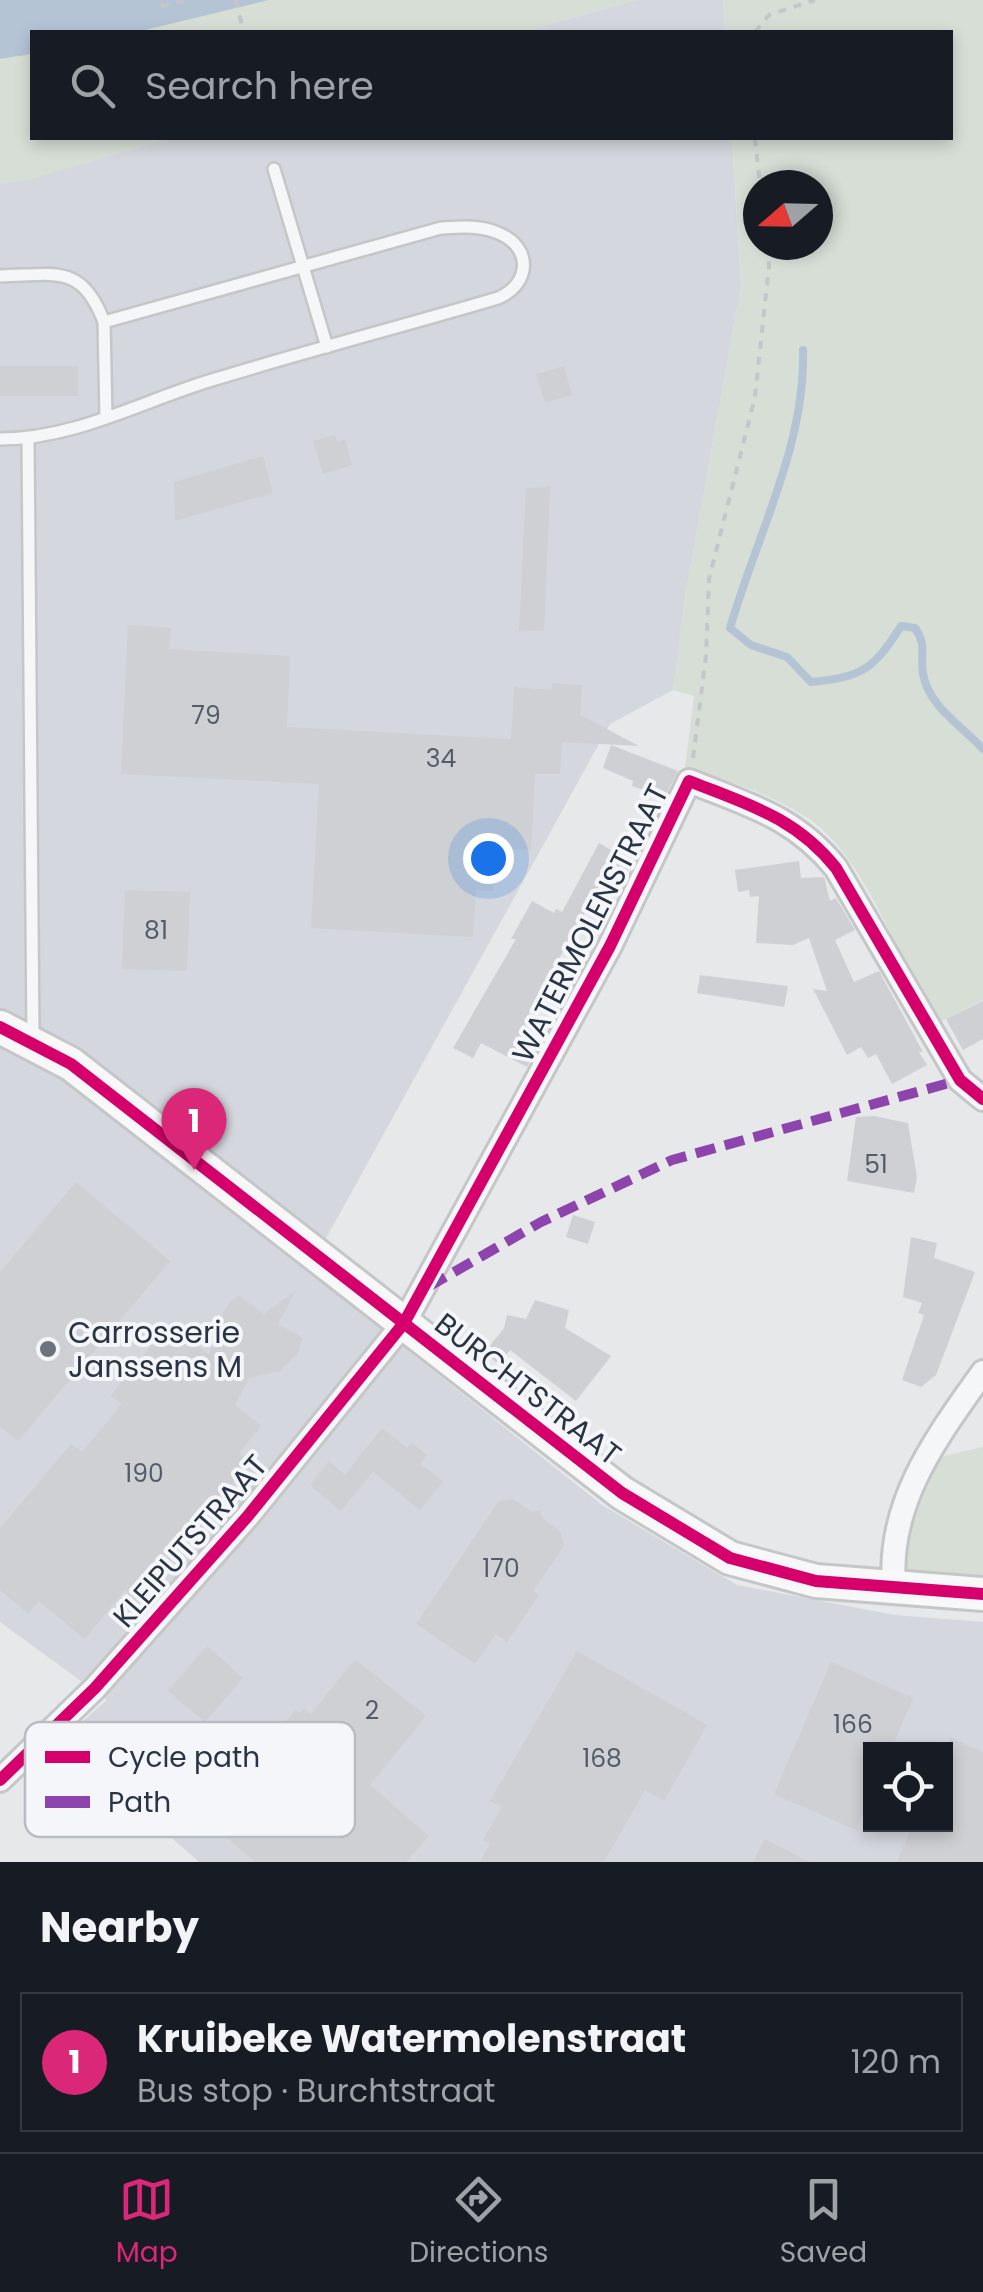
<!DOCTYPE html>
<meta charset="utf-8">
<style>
body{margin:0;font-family:Poppins,sans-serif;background:#242831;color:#f1f3f6}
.controls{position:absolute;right:30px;bottom:30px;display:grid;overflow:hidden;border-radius:0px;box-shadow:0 5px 15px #0003}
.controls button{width:90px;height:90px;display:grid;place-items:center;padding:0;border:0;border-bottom:2px solid #363941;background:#171b24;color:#f1f3f6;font:50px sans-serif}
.compass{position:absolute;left:743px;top:170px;width:90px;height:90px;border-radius:50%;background:#171b24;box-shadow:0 5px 15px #0003;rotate:250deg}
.you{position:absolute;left:488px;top:858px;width:35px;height:35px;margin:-25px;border:8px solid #fff;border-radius:50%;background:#1a73e8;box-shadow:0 0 0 15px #1a73e833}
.badge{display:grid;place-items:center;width:65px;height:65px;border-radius:50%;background:#db2777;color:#fff;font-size:32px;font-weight:700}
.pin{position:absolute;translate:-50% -82px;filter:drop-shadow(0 2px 5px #0008)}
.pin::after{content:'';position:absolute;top:52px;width:35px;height:30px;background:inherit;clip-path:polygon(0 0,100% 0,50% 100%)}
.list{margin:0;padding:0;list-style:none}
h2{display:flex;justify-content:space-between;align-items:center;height:130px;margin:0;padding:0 40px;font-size:42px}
h2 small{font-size:32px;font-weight:400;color:#9ea1a6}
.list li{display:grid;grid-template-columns:65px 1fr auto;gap:30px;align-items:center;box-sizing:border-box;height:140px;margin:0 20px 20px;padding:0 20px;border:2px solid #363941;border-radius:0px}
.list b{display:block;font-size:38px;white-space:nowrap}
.list p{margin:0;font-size:32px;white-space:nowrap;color:#9ea1a6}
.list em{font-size:32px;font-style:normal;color:#9ea1a6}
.icon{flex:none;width:55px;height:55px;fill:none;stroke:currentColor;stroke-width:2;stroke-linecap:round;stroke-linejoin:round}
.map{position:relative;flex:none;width:983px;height:1862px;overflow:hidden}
.search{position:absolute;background:#171b24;box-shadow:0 5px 15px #0003;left:30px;right:30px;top:30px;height:110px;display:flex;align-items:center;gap:25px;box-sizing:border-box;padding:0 35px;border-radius:0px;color:#9ea1a6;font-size:38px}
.sheet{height:290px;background:#171b24}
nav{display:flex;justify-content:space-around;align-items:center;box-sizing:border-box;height:140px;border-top:2px solid #363941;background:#171b24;font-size:28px;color:#9ea1a6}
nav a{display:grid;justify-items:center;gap:5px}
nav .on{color:#db2777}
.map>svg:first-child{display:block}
</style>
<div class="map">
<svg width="983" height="1862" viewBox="0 0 983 1862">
<rect width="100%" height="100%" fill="#e6e8ea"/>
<g fill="#d4d7dd" fill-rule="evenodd">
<path d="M636,0H723L725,32H522Z"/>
<path d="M171,138H732L741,285L686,591L673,690L610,724L308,1271L602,1505L737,1585L895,1615L983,1622V1862H199L61,1740L107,1700L0,1622V183L25,180ZM870,1750H946V1824H870Z"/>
</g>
<g fill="#d6ded6" fill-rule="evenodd">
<path d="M269,0H636L522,32H137Z"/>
<path d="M723,0H983V1000L934,1025C904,966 863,852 806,817C771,794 725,779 685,768L694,696L673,690L686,591L741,285L732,138H950V32H725ZM758,185H818V245H758Z"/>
<path d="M32,54V138H171L25,181L0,183V59Z"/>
<path d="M983,1447V1575L905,1571L903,1542L940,1457Z"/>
</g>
<path fill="#b4c4d5" d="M0,0H269L137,32H32V54L0,59Z"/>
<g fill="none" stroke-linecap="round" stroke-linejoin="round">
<path stroke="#b4c4d5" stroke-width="8" d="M803,350C806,444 756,538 730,628L751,645L787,657L811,682C862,677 873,670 901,626L915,628C927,644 920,656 923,674C929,707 962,726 983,749"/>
</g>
<g fill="#ced0d3">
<rect x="0" y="366" width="78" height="30"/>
<path d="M564,366L572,395L545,403L536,374Z"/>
<path d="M335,435L337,442L345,440L352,465L323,474L313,441Z"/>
<path d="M263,456L273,493L175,521L174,482Z"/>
<path d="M550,487L544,631L519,630L526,488Z"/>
<path d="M128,625L171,628L169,649L290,656L287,727L511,739L514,687L552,690V683L582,685L580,715L639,746L562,742L560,774H535L531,850L497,848L493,891L476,890L473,937L311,928L319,784L121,774Z"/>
<path d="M611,745L678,771L665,797L632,786L633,781L603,768Z"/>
<path d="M599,843L632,862L605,910L591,902L529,1011V1017L548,1028L527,1067L481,1043L473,1058L453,1048L516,939H511L532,901L554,913L556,909L562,912Z"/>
<path d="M799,861L801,878L824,877L830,901L836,898L855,930L835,940L854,982L879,971L923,1052H919L927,1065L892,1084L876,1054L868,1058L861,1047L847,1055L813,989L827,991L809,938L793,945L756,943L759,896L750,897L749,890L738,892L735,870Z"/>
<path d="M125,890L190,892L187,971L122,969Z"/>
<path d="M700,975L788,986L784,1007L697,993Z"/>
<path d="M983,1001V1039L963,1050L946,1019Z"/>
<path d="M874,1116L908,1123L917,1177L914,1193L847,1181L856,1117Z"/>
<path d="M76,1182L170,1261L18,1441L0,1426V1272Z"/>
<path d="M573,1215L595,1222L588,1244L566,1237Z"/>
<path d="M911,1237L937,1243L934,1258L975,1272L936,1375L921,1387L902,1380L924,1315L918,1313L922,1303L903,1297Z"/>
<path d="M296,1290L278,1324L303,1338L297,1354L280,1371L249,1378L235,1405L261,1426L239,1453L250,1463L136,1600L125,1590L85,1639L39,1601L28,1614L0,1590V1528L71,1444L82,1452L122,1404L110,1396L170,1323L209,1355L219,1318L232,1300L239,1296L264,1314Z"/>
<path d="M535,1300L569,1310L565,1328L611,1356L576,1401L510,1350L499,1364L484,1353L504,1328L507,1315L526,1319Z"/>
<path d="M382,1428L407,1448L412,1443L427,1455L420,1464L443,1481L420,1510L373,1472L341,1511L310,1485L329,1461L345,1475Z"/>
<path d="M513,1499L532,1512L540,1510L542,1518L560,1531L564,1546L533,1591L539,1595L507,1642L496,1634L475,1664L416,1624L498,1502Z"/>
<path d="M207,1646L243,1678L205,1722L168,1691Z"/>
<path d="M577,1651L707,1725L664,1801L645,1790L604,1862H480L490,1844L483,1840L502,1807L490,1801Z"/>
<path d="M355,1659L426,1716L370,1785L429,1836L406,1862H255L202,1816L220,1795L194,1772L229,1732L286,1781L312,1752L281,1727L295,1710L300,1713L304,1708L311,1714Z"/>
<path d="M831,1662L913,1698L891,1750H870V1797L856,1830L774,1794Z"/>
<path d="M950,1738L983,1752V1862H897L913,1824H946L945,1750Z"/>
<path d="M765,1839L809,1862H753Z"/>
</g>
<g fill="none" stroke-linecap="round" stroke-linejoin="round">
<g stroke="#c4c6c8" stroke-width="16">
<g id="service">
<path d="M274,169L327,347"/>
<path d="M0,276C55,275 82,263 104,322"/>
<path d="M0,439C75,439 142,401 212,380C307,351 403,326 498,298C531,284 533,247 498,233C480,225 460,227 441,228L104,322L106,418"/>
<path d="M28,439L33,1038"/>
</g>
</g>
<g stroke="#c4c6c8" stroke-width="28">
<g id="minor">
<path d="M894,1586C887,1502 937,1437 983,1372"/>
<path d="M0,1780L95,1688L247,1517L404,1323L610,946L689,781C749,805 795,817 836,868L960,1080L983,1099"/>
</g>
</g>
<g stroke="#c4c6c8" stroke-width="38">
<path id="secondary" d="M0,1027L71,1064L622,1493L730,1558L816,1581L983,1594"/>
</g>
<g stroke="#c5c6ca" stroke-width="4" stroke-dasharray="8 8" stroke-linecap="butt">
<path d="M235,0L244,32"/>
<path d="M161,6L186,0"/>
<path d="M755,32L769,15L815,0"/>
<path d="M755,138L760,185"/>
<path d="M693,758L706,656L709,579L755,397L769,266L767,245"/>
</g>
<use href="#service" stroke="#f5f6f7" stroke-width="11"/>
<use href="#minor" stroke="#f5f6f7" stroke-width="22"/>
<use href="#secondary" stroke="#f8f8f8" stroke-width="32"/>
<path stroke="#8e44ad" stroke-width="10" stroke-dasharray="20 10" stroke-linecap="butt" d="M428,1287L541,1222L672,1160L960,1080"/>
<g stroke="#f4f6f9" stroke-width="19">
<g id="cycleway">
<path d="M0,1027L71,1064L622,1493L730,1558L816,1581L983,1594"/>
<path d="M0,1780L95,1688L247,1517L404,1323L610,946L689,781C749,805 795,817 836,868L960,1080L983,1099"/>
</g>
</g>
<use href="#cycleway" stroke="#d6006c" stroke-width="12"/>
</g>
<circle fill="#6c737f" stroke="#f4f6f9" stroke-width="4" cx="48" cy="1349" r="10"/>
<g text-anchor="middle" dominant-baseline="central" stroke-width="8" stroke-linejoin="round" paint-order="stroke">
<g font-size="25" fill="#545c69">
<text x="206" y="715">79</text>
<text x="441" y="758">34</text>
<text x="156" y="930">81</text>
<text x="876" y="1164">51</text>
<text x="144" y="1473">190</text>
<text x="501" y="1568">170</text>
<text x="372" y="1710">2</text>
<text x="853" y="1724">166</text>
<text x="602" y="1758">168</text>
</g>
<g font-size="30" fill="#2b3445" stroke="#f4f6f9">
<text transform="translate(590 923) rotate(-63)">WATERMOLENSTRAAT</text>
<text transform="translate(528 1389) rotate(38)">BURCHTSTRAAT</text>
<text transform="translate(190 1541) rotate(-49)">KLEIPUTSTRAAT</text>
</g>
<g font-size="30" fill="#2b3445" stroke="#f4f6f9" text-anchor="start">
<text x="68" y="1332">Carrosserie<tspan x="68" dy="34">Janssens M</tspan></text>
</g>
</g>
<rect x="25" y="1722" width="330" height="115" rx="15" fill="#f4f6f9" stroke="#b8bcc3" stroke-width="2.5"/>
<rect x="45" y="1751" width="45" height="12" fill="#d6006c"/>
<rect x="45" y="1796" width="45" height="12" fill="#8e44ad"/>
<g font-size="28" fill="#2b3445">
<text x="108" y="1767">Cycle path</text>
<text x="108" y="1812">Path</text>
</g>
</svg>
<div class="controls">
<button><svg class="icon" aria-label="locate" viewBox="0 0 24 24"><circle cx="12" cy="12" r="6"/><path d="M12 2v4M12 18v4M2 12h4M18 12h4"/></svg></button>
</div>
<svg class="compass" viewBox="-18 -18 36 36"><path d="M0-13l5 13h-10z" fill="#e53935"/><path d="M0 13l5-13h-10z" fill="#9ea1a6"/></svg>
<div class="you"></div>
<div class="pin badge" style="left:194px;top:1170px">1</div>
<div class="search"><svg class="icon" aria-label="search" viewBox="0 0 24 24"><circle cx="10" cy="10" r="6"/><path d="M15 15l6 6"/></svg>Search here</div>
</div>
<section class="sheet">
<h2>Nearby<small></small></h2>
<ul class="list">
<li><span class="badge">1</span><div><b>Kruibeke Watermolenstraat</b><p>Bus stop · Burchtstraat</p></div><em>120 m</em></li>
</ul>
</section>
<nav>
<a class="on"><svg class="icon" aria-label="map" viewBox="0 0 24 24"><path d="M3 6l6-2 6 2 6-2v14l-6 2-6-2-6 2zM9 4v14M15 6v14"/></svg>Map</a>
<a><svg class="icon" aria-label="directions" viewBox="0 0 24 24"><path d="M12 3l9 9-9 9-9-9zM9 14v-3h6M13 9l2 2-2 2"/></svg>Directions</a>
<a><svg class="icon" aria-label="saved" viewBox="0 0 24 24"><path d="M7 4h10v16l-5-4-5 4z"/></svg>Saved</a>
</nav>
